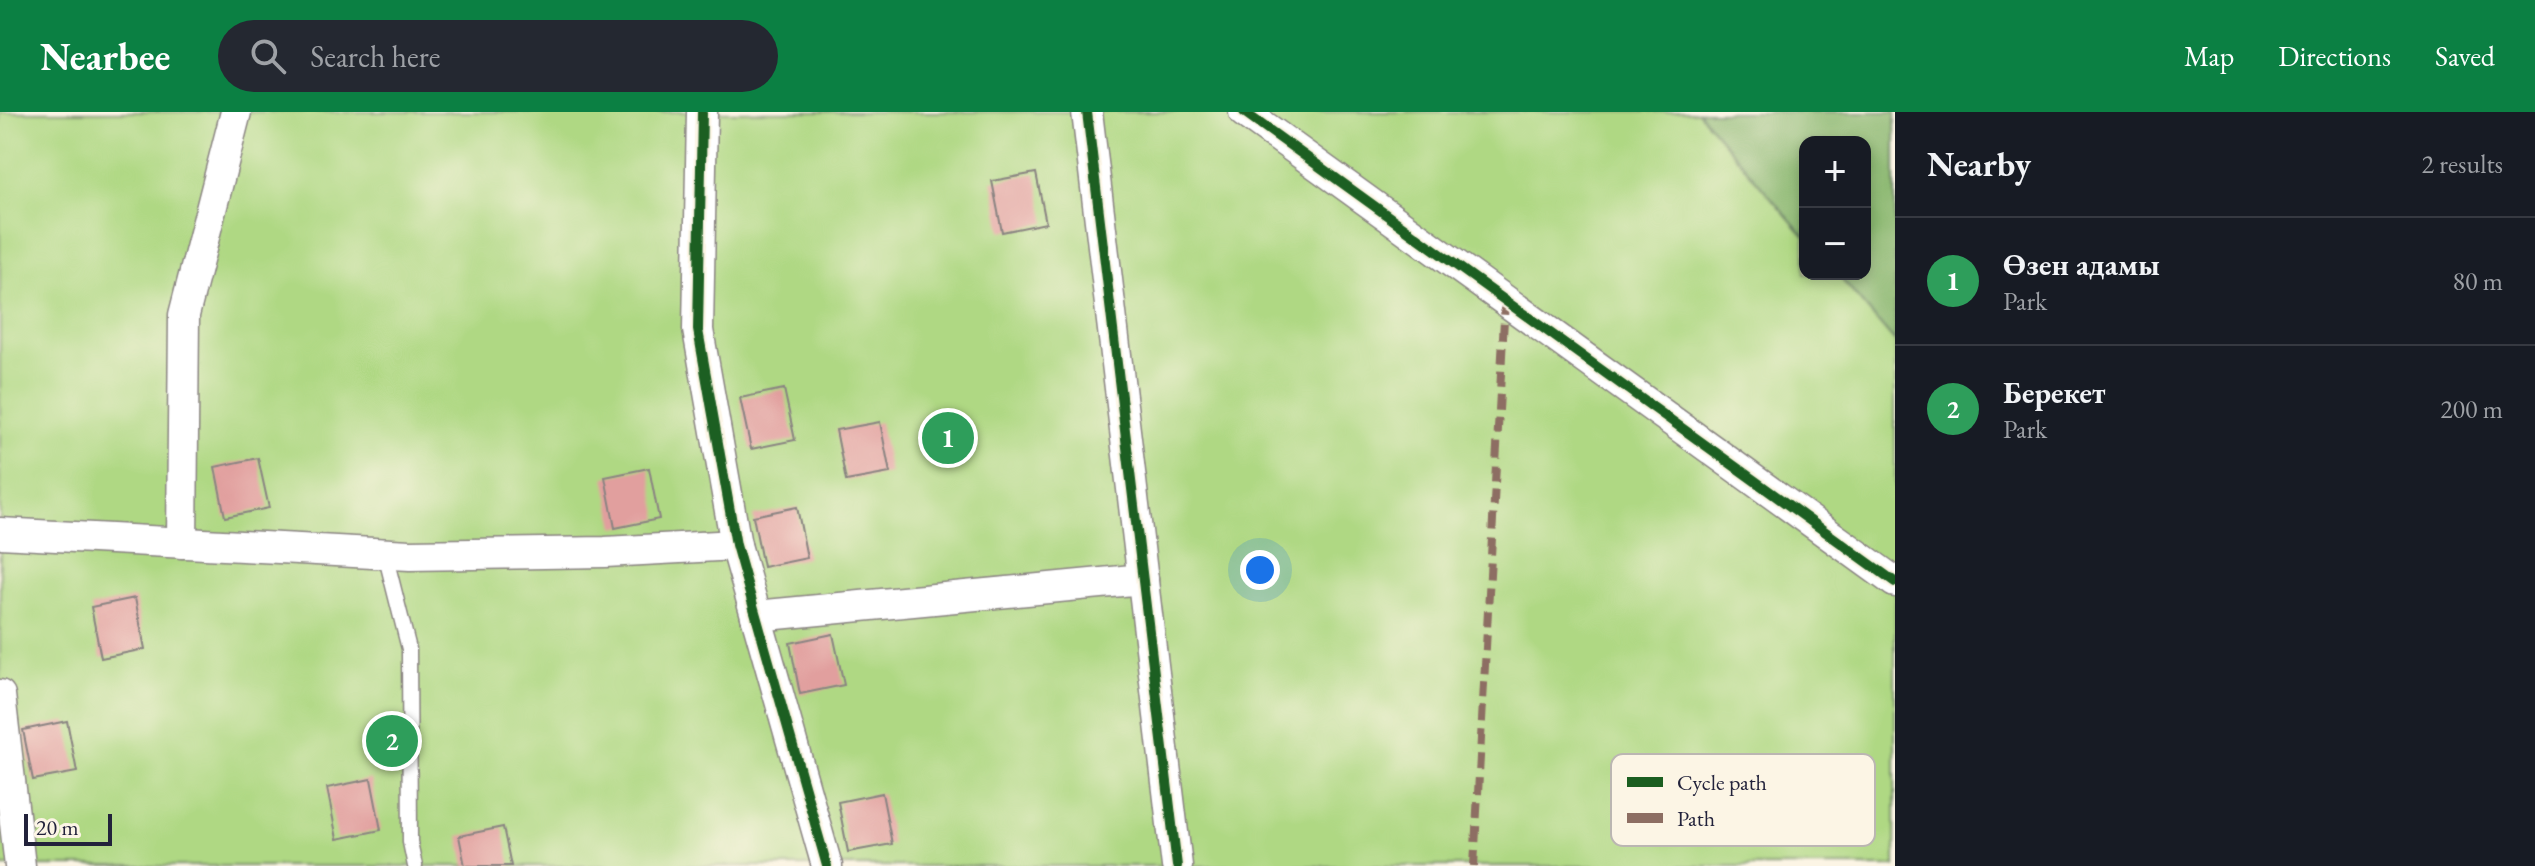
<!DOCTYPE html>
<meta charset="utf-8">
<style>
body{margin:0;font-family:"EB Garamond",serif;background:#242831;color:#f1f3f6}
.controls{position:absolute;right:24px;top:24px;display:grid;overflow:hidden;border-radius:16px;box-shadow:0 4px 12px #0003}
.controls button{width:72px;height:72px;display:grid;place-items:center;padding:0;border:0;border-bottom:2px solid #363941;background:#171b24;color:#f1f3f6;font:40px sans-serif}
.scale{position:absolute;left:24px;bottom:20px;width:88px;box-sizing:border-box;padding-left:8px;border:4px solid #22223b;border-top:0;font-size:22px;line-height:28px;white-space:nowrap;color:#22223b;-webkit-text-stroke:6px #fcf5e5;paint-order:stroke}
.you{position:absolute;left:1260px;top:458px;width:28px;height:28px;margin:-20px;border:6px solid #fff;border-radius:50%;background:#1a73e8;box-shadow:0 0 0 12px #1a73e833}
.badge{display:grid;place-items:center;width:52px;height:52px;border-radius:50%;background:#0b8043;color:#fff;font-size:26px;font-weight:700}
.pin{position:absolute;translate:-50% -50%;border:4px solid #fff;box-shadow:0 2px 8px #0006}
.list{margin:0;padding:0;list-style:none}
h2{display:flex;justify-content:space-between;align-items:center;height:104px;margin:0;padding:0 32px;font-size:34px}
h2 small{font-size:26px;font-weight:400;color:#9ea1a6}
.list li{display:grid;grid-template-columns:52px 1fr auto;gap:24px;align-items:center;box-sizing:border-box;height:128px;padding:0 32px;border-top:2px solid #363941}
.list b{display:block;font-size:30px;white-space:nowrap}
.list p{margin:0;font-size:26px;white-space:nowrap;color:#9ea1a6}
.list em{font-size:26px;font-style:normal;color:#9ea1a6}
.icon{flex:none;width:44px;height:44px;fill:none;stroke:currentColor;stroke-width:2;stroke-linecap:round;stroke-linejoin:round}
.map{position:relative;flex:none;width:1895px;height:754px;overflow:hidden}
header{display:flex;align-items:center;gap:48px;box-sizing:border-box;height:112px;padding:0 40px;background:#0b8043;color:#fff}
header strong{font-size:38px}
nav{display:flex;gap:44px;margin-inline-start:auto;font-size:28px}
.search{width:560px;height:72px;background:#242831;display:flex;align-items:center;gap:20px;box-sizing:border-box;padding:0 28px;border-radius:44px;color:#9ea1a6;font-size:30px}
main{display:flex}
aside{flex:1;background:#171b24}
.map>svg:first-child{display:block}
</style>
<header>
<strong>Nearbee</strong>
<div class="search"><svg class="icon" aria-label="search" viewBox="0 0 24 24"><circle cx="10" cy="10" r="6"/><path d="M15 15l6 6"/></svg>Search here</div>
<nav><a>Map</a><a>Directions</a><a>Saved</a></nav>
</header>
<main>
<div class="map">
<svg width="1895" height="754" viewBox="0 0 1895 754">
<rect width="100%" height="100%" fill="#fcf5e5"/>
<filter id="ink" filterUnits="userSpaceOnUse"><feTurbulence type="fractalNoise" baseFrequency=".0125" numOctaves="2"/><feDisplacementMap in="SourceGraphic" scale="16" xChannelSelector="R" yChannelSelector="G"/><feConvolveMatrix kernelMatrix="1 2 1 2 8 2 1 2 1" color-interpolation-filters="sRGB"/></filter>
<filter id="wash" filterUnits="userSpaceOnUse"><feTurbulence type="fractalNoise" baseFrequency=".006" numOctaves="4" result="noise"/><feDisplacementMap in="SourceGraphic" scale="32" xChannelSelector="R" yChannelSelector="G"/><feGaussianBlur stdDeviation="1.8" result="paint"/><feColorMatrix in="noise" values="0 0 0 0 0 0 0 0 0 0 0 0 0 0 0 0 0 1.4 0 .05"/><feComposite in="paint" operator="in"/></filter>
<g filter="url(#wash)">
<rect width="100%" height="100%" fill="#f3e5ca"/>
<path fill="#afd883" stroke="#687d5f" stroke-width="2" d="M0,0H1698L1805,125V162H1837L1895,230V754H0Z"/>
<path fill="#8bb871" stroke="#566d56" stroke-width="2" d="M1698,0H1895V230L1837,162H1865V30H1805V125Z"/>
<g id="blocks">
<g fill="#e19f9e">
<path d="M1036,61L1046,111L1002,120L992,69Z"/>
<path d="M784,277L795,328L751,337L740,286Z"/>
<path d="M880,310L890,361L846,369L836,318Z"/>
<path d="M258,346L269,396L225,405L215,355Z"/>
<path d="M649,356L659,407L615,416L605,365Z"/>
<path d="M797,395L807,446L763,455L753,404Z"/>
<path d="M135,486L145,537L101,546L91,495Z"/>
<path d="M833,522L844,573L800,582L790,531Z"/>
<path d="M67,609L77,660L33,668L23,618Z"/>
<path d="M371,667L381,718L337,727L327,676Z"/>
<path d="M882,681L892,732L848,740L838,690Z"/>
<path d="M503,715L511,754H465L459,724Z"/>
</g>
</g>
</g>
<g filter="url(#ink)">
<use href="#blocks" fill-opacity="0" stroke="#8a8482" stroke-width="2"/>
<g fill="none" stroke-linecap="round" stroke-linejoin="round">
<g stroke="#8a8482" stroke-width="17">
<path id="lane" d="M385,442L409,537L410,730L415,754"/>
</g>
<g stroke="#8a8482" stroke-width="33">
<g id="street">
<path d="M702,0L698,218L736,433L827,754"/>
<path d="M1087,0L1177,754"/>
<path d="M1244,0L1895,470"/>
<path d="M0,421L410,443L605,440L736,433"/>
<path d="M182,431L184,203L236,0"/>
<path d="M756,504L1143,467"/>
<path d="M0,583L20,754"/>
</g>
</g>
<use href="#lane" stroke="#fff" stroke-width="14"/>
<use href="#street" stroke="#fff" stroke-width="30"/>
<path stroke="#8d6e63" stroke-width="8" stroke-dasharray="16 8" stroke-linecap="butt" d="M1474,754L1505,189"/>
<g stroke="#fcf5e5" stroke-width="15">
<g id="cycleway">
<path d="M702,0L698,218L736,433L827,754"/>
<path d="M1087,0L1177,754"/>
<path d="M1244,0L1895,470"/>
</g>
</g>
<use href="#cycleway" stroke="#1b5e20" stroke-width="10"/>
</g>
</g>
<rect x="1611" y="642" width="264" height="92" rx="12" fill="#fcf5e5" stroke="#bbb6b2" stroke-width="2"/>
<rect x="1627" y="665" width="36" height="10" fill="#1b5e20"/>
<rect x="1627" y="701" width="36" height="10" fill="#8d6e63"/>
<g font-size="22" fill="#22223b">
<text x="1677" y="678">Cycle path</text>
<text x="1677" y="714">Path</text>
</g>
</svg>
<div class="controls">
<button>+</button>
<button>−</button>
</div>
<div class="scale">20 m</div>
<div class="you"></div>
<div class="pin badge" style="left:948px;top:326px;background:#2e9e5b">1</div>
<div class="pin badge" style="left:392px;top:629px;background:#2e9e5b">2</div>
</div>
<aside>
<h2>Nearby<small>2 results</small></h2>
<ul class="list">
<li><span class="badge" style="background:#2e9e5b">1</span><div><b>Өзен адамы</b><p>Park</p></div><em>80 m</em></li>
<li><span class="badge" style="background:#2e9e5b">2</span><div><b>Берекет</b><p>Park</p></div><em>200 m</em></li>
</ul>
</aside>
</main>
